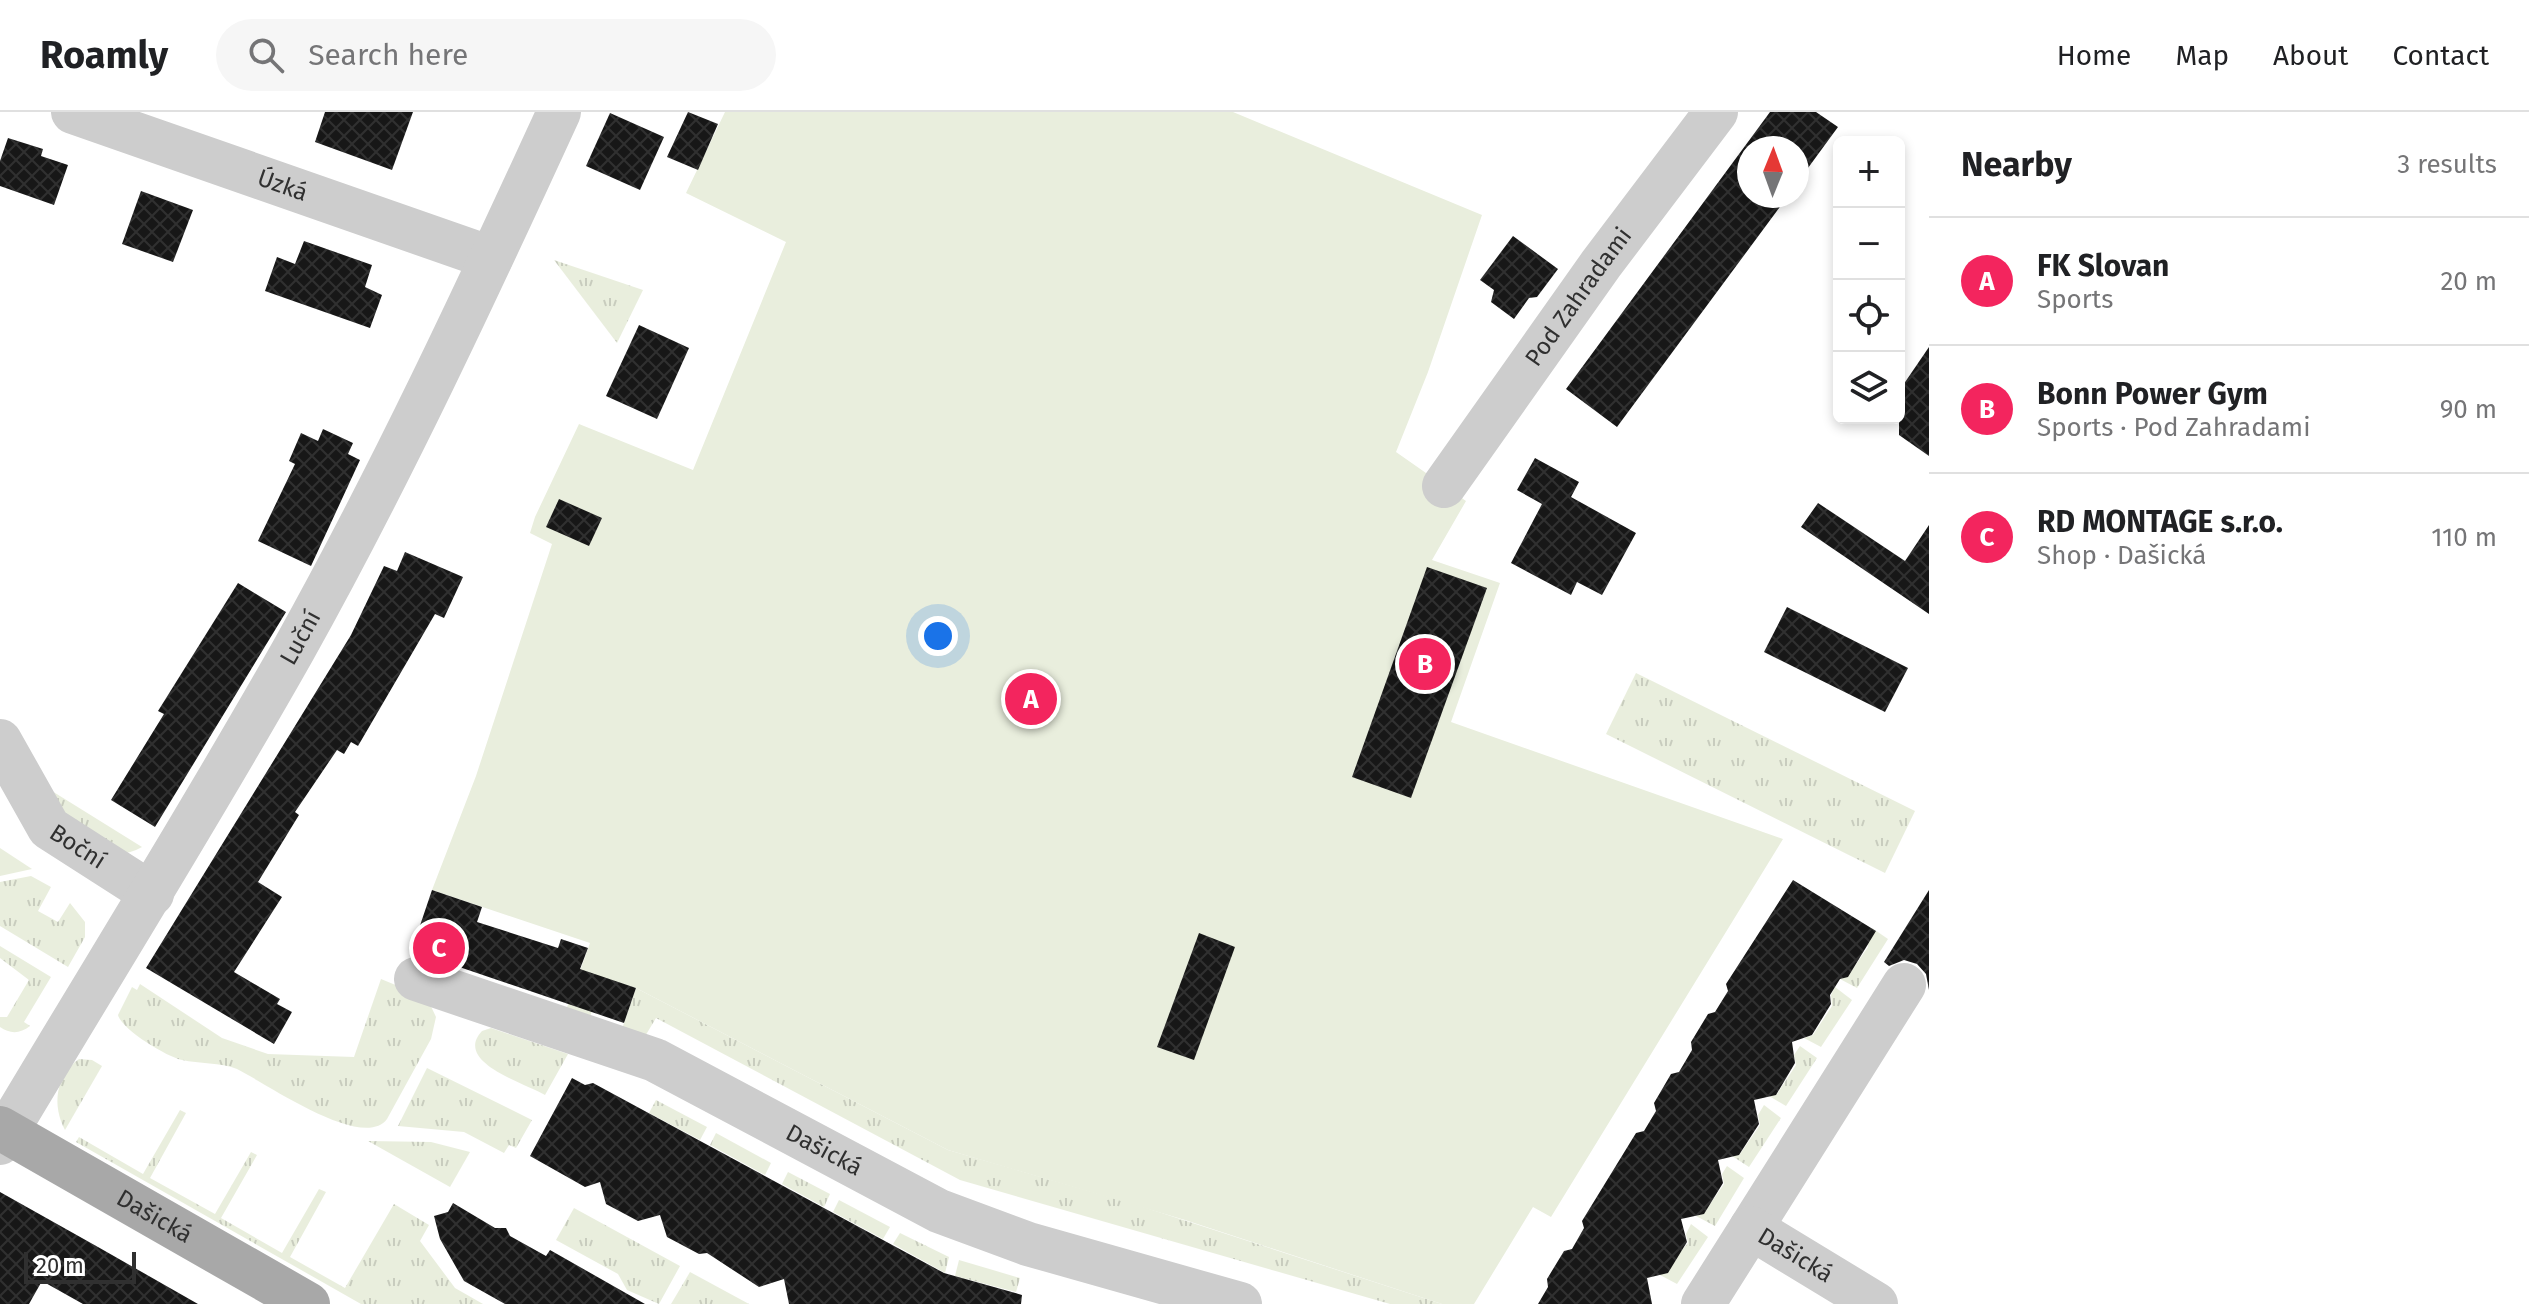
<!DOCTYPE html>
<meta charset="utf-8">
<style>
body{margin:0;font-family:"Fira Sans",sans-serif;background:#f6f6f6;color:#202124}
.controls{position:absolute;right:24px;top:24px;display:grid;overflow:hidden;border-radius:12px;box-shadow:0 4px 12px #0003}
.controls button{width:72px;height:72px;display:grid;place-items:center;padding:0;border:0;border-bottom:2px solid #e0e0e0;background:#fff;color:#202124;font:40px sans-serif}
.compass{position:absolute;left:1737px;top:24px;width:72px;height:72px;border-radius:50%;background:#fff;box-shadow:0 4px 12px #0003;rotate:1deg}
.scale{position:absolute;left:24px;bottom:20px;width:112px;box-sizing:border-box;padding-left:8px;border:4px solid #303030;border-top:0;font-size:22px;line-height:28px;white-space:nowrap;color:#303030;-webkit-text-stroke:6px #fff;paint-order:stroke}
.you{position:absolute;left:938px;top:524px;width:28px;height:28px;margin:-20px;border:6px solid #fff;border-radius:50%;background:#1a73e8;box-shadow:0 0 0 12px #1a73e833}
.badge{display:grid;place-items:center;width:52px;height:52px;border-radius:50%;background:#f3255e;color:#fff;font-size:26px;font-weight:700}
.pin{position:absolute;translate:-50% -50%;border:4px solid #fff;box-shadow:0 2px 8px #0006}
.list{margin:0;padding:0;list-style:none}
h2{display:flex;justify-content:space-between;align-items:center;height:104px;margin:0;padding:0 32px;font-size:34px}
h2 small{font-size:26px;font-weight:400;color:#757577}
.list li{display:grid;grid-template-columns:52px 1fr auto;gap:24px;align-items:center;box-sizing:border-box;height:128px;padding:0 32px;border-top:2px solid #e0e0e0}
.list b{display:block;font-size:30px;white-space:nowrap}
.list p{margin:0;font-size:26px;white-space:nowrap;color:#757577}
.list em{font-size:26px;font-style:normal;color:#757577}
.icon{flex:none;width:44px;height:44px;fill:none;stroke:currentColor;stroke-width:2;stroke-linecap:round;stroke-linejoin:round}
.map{position:relative;flex:none;width:1929px;height:1192px;overflow:hidden}
header{display:flex;align-items:center;gap:48px;box-sizing:border-box;height:112px;padding:0 40px;background:#fff;border-bottom:2px solid #e0e0e0}
header strong{font-size:38px}
nav{display:flex;gap:44px;margin-inline-start:auto;font-size:28px}
.search{width:560px;height:72px;background:#f6f6f6;display:flex;align-items:center;gap:20px;box-sizing:border-box;padding:0 28px;border-radius:44px;color:#757577;font-size:30px}
main{display:flex}
aside{flex:1;background:#fff}
.map>svg:first-child{display:block}
</style>
<header>
<strong>Roamly</strong>
<div class="search"><svg class="icon" aria-label="search" viewBox="0 0 24 24"><circle cx="10" cy="10" r="6"/><path d="M15 15l6 6"/></svg>Search here</div>
<nav><a>Home</a><a>Map</a><a>About</a><a>Contact</a></nav>
</header>
<main>
<div class="map">
<svg width="1929" height="1192" viewBox="0 0 1929 1192">
<defs>
<pattern id="grass-tufts" width="24" height="20" patternUnits="userSpaceOnUse" patternTransform="scale(2)"><rect width="24" height="20" fill="#e9eedd"/><path d="M3 7l-1-3M5 7V3M7 7l1-3M15 17l-1-3M17 17v-4M19 17l1-3" fill="none" stroke="#c8ccbe"/></pattern>
<pattern id="building-cross-hatch" width="8" height="8" patternUnits="userSpaceOnUse" patternTransform="scale(2)"><rect width="8" height="8" fill="#171717"/><path d="M0 0l8 8M0 8l8-8" fill="none" stroke="#303030"/></pattern>
</defs>
<rect width="100%" height="100%" fill="#fff"/>
<g fill="url(#grass-tufts)">
<path d="M554,148L643,178L617,231Z"/>
<path d="M1636,561L1915,699L1885,761L1606,622Z"/>
<path d="M0,607L27,649L31,666L142,735C80,771 28,651 0,617Z"/>
<path d="M0,736L32,757L0,764Z"/>
<path d="M31,764L51,775L38,799L58,810L70,791L85,810V825L68,855L0,814V770Z"/>
<path d="M1872,816L1888,827L1857,876L1840,867L1848,864L1868,835L1866,825Z"/>
<path d="M0,834L51,865L24,910L30,914C20,922 10,922 0,915V905H7L29,868L0,846Z"/>
<path d="M381,867L427,886L436,905L431,927L387,1007C363,1040 264,970 237,957C220,950 199,952 182,948C167,945 121,917 118,903L132,875L137,878L140,872L222,926L268,942L354,945Z"/>
<path d="M1835,875L1852,888L1821,935L1804,926L1813,923L1832,894L1831,883Z"/>
<path d="M636,876L948,1038L1137,1093L1442,1192H1390L960,1068L656,906L644,926L622,917Z"/>
<path d="M491,916L568,942L545,983C524,971 453,950 482,919Z"/>
<path d="M1800,934L1817,946L1786,994L1769,984L1777,982L1796,953L1794,943Z"/>
<path d="M79,947L92,948L102,954L65,1018C52,994 55,964 79,947Z"/>
<path d="M427,956L532,1008L516,1036L509,1033L504,1041L464,1020L398,1014Z"/>
<path d="M656,988L707,1015L700,1028L649,1001Z"/>
<path d="M1764,993L1781,1006L1749,1055L1732,1044L1740,1042L1760,1013L1758,1003Z"/>
<path d="M180,998L186,1001L150,1066L215,1102L251,1040L257,1043L221,1106L282,1141L319,1077L326,1080L290,1145L345,1176L394,1092L429,1113L420,1129L455,1176L483,1192H361L76,1030L79,1025L143,1062Z"/>
<path d="M716,1021L771,1051L765,1063L710,1033Z"/>
<path d="M368,1029L431,1030L470,1040L450,1075Z"/>
<path d="M1727,1054L1744,1066L1715,1114L1696,1104L1704,1101L1724,1072L1722,1062Z"/>
<path d="M788,1060L830,1082L824,1095L782,1072Z"/>
<path d="M839,1088L890,1115L883,1127L833,1100Z"/>
<path d="M574,1096L680,1154L659,1192L627,1178L618,1162L556,1128Z"/>
<path d="M1691,1112L1708,1125L1677,1172L1660,1163L1688,1131L1686,1122Z"/>
<path d="M900,1121L949,1145L945,1161L893,1132Z"/>
<path d="M959,1148L1020,1166L1016,1180L955,1164Z"/>
<path d="M690,1160L749,1192H671Z"/>
</g>
<path fill="#e9eedd" d="M725,0H1233L1482,103L1428,260L1396,340L1466,389L1432,448L1500,471L1451,610L1783,727L1551,1105L1533,1095L1474,1192H1442L1185,1108L948,1038L636,876L603,866L590,905L566,898L590,831L432,778L476,664L552,432L530,421L535,405L579,312L693,358L786,130L686,81Z"/>
<g fill="url(#building-cross-hatch)">
<path d="M325,0H413L392,58L315,30Z"/>
<path d="M688,0L718,12L698,58L667,45Z"/>
<path d="M1770,0H1816L1838,15L1797,71V36H1749V84H1788L1617,315L1566,277Z"/>
<path d="M610,1L664,25L640,78L586,54Z"/>
<path d="M8,26L43,37L41,44L68,53L54,93L0,74V49Z"/>
<path d="M141,79L193,98L173,150L122,132Z"/>
<path d="M1513,124L1558,157L1537,185L1529,186L1514,207L1491,190L1494,178L1480,168Z"/>
<path d="M304,129L372,153L365,175L382,183L370,216L265,179L277,145L295,152Z"/>
<path d="M639,213L689,236L657,307L606,284Z"/>
<path d="M1929,235V344L1899,323V279Z"/>
<path d="M323,317L353,331L348,342L360,348L311,454L258,429L295,352L289,349L301,321L318,329Z"/>
<path d="M1535,346L1579,370L1571,385L1636,421L1602,483L1577,470L1571,483L1511,451L1542,392L1517,378Z"/>
<path d="M559,387L602,406L589,434L546,415Z"/>
<path d="M1818,391L1905,449L1929,413V502L1801,415Z"/>
<path d="M405,440L463,465L444,506L435,502L358,634L351,630L344,642L337,638L295,700L299,703L258,770L282,785L234,860L280,887L277,892L292,900L274,932L146,856L351,523L384,454L397,459Z"/>
<path d="M1427,455L1487,476L1411,686L1352,665Z"/>
<path d="M238,471L286,500L155,715L111,688L164,602L158,599Z"/>
<path d="M1787,495L1908,556L1885,600L1764,540Z"/>
<path d="M1793,768L1876,819L1848,865L1840,867L1830,883L1831,892L1812,923L1792,930L1795,951L1776,983L1754,988L1759,1012L1739,1043L1718,1048L1723,1071L1704,1102L1681,1107L1687,1130L1668,1161L1647,1166L1652,1192H1538L1548,1175L1547,1167L1564,1139L1572,1137L1584,1116L1582,1109L1636,1021L1644,1019L1656,999L1654,991L1671,962L1679,960L1692,938L1691,930L1708,902L1715,900L1728,879L1726,872Z"/>
<path d="M432,778L482,795L477,810L558,836L561,827L588,836L580,857L636,876L624,911L424,843H410Z"/>
<path d="M1929,778V878L1926,862L1917,852L1904,848L1889,854L1884,850Z"/>
<path d="M1199,821L1235,835L1194,948L1157,935Z"/>
<path d="M572,966L585,973L593,971L944,1161L1022,1183L1021,1192H789L784,1167L759,1175L707,1141L699,1142L667,1125L660,1103L638,1109L606,1092L600,1070L585,1075L530,1044Z"/>
<path d="M0,1080L98,1135L198,1192H83L42,1169L29,1192H0Z"/>
<path d="M453,1091L495,1116H506L510,1124L546,1144L550,1138L645,1192H505L464,1169L440,1127L434,1104L448,1100Z"/>
</g>
<g fill="none" stroke-linecap="round" stroke-linejoin="round">
<g stroke="#cdcdcd" stroke-width="44">
<path id="s1" d="M73,0L491,146"/>
<path id="s2" d="M1444,374L1601,152L1716,0"/>
<path id="s3" d="M0,629L49,716L152,782"/>
<path id="s4" d="M416,867L655,948L939,1099L1028,1132L1240,1192"/>
<path id="s5" d="M0,1031C98,866 200,704 294,537C391,363 476,181 559,0"/>
<path d="M1751,1116L1904,873"/>
<path id="s6" d="M1703,1192L1751,1116L1876,1192"/>
</g>
<path stroke="#a8a8a8" stroke-width="44" id="s7" d="M0,1016L308,1192"/>
</g>
<g text-anchor="middle" dominant-baseline="central" stroke-width="8" stroke-linejoin="round" paint-order="stroke">
<g font-size="24" fill="#303030" stroke="#fff">
<text stroke="none"><textPath href="#s1" startOffset="222">Úzká</textPath></text>
<text stroke="none"><textPath href="#s2" startOffset="232">Pod Zahradami</textPath></text>
<text stroke="none"><textPath href="#s5" startOffset="588">Luční</textPath></text>
<text stroke="none"><textPath href="#s3" startOffset="134">Boční</textPath></text>
<text stroke="none"><textPath href="#s4" startOffset="444">Dašická</textPath></text>
<text stroke="none"><textPath href="#s7" startOffset="178">Dašická</textPath></text>
<text stroke="none"><textPath href="#s6" startOffset="142">Dašická</textPath></text>
</g>
</g>
</svg>
<div class="controls">
<button>+</button>
<button>−</button>
<button><svg class="icon" aria-label="locate" viewBox="0 0 24 24"><circle cx="12" cy="12" r="6"/><path d="M12 2v4M12 18v4M2 12h4M18 12h4"/></svg></button>
<button><svg class="icon" aria-label="layers" viewBox="0 0 24 24"><path d="M12 4l9 5-9 5-9-5zM3 14l9 5 9-5"/></svg></button>
</div>
<svg class="compass" viewBox="-18 -18 36 36"><path d="M0-13l5 13h-10z" fill="#e53935"/><path d="M0 13l5-13h-10z" fill="#757577"/></svg>
<div class="scale">20 m</div>
<div class="you"></div>
<div class="pin badge" style="left:1031px;top:587px">A</div>
<div class="pin badge" style="left:1425px;top:552px">B</div>
<div class="pin badge" style="left:439px;top:836px">C</div>
</div>
<aside>
<h2>Nearby<small>3 results</small></h2>
<ul class="list">
<li><span class="badge">A</span><div><b>FK Slovan</b><p>Sports</p></div><em>20 m</em></li>
<li><span class="badge">B</span><div><b>Bonn Power Gym</b><p>Sports · Pod Zahradami</p></div><em>90 m</em></li>
<li><span class="badge">C</span><div><b>RD MONTAGE s.r.o.</b><p>Shop · Dašická</p></div><em>110 m</em></li>
</ul>
</aside>
</main>
